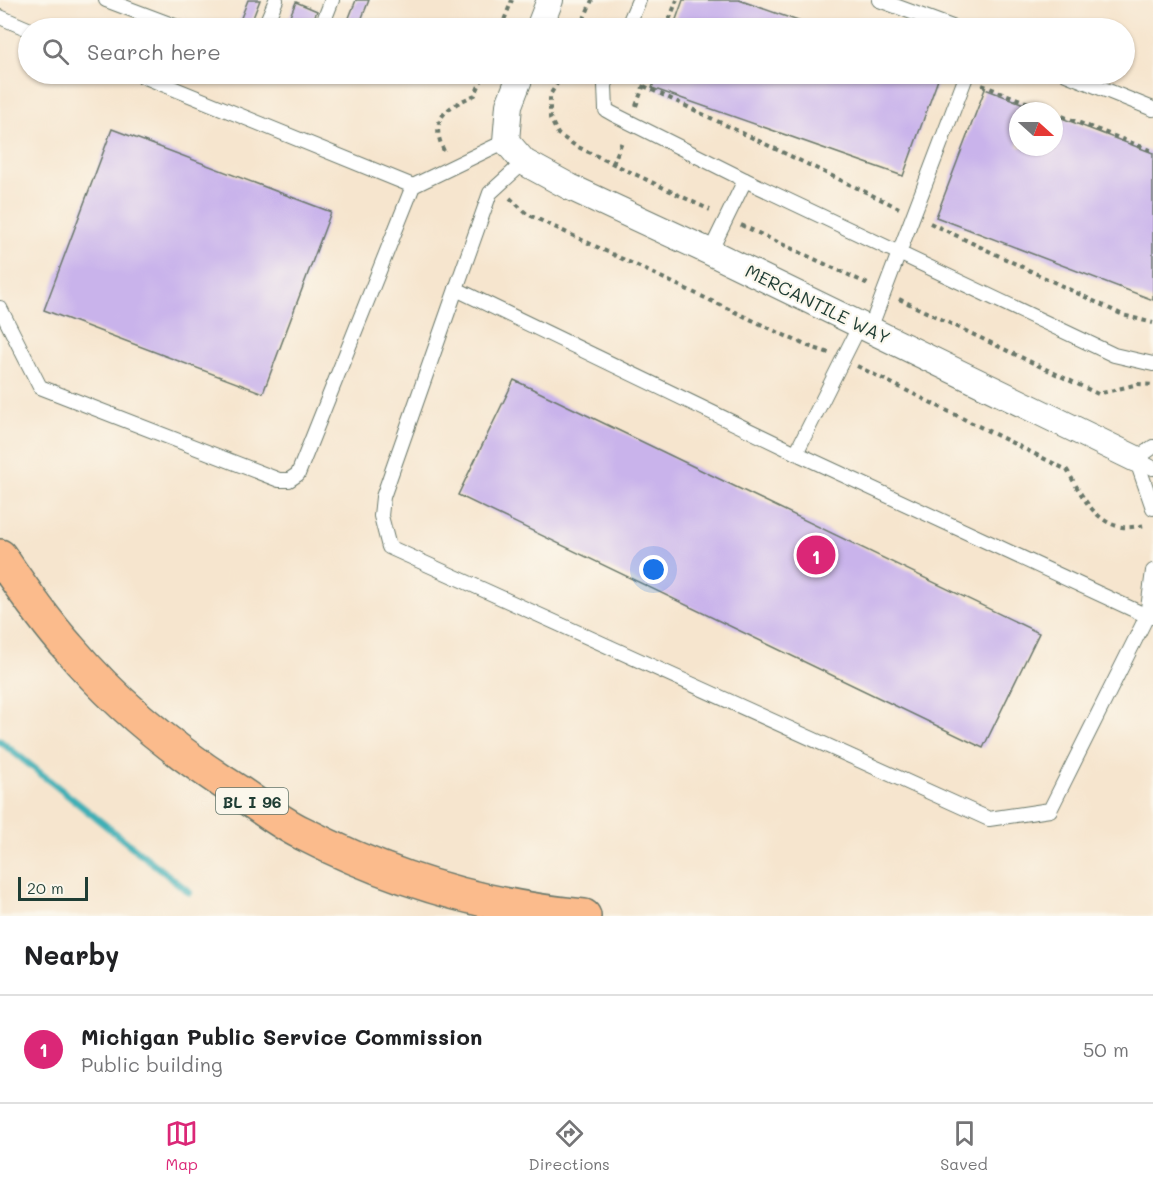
<!DOCTYPE html>
<style>
body{margin:0;font-family:Mali,sans-serif;background:#f6f6f6;color:#202124}
.compass{position:absolute;left:1009px;top:102px;width:54px;height:54px;border-radius:50%;background:#fff;box-shadow:0 2px 4px #0004;rotate:111deg}
.scale{position:absolute;left:18px;bottom:15px;width:70px;box-sizing:border-box;padding-left:6px;border:3px solid #1f3d34;border-top:0;font-size:16px;line-height:21px;white-space:nowrap;color:#1f3d34;-webkit-text-stroke:4px #fbf7ec;paint-order:stroke}
.you{position:absolute;left:654px;top:570px;width:21px;height:21px;margin:-15px;border:4px solid #fff;border-radius:50%;background:#1a73e8;box-shadow:0 0 0 9px #1a73e833}
.badge{display:grid;place-items:center;width:39px;height:39px;border-radius:50%;background:#db2777;color:#fff;font-size:20px;font-weight:700}
.pin{position:absolute;translate:-50% -50%;border:3px solid #fff;box-shadow:0 2px 6px #0006}
.list{margin:0;padding:0;list-style:none}
h2{display:flex;justify-content:space-between;align-items:center;height:78px;margin:0;padding:0 24px;font-size:26px}
h2 small{font-size:20px;font-weight:400;color:#757577}
.list li{display:grid;grid-template-columns:39px 1fr auto;gap:18px;align-items:center;box-sizing:border-box;height:108px;padding:0 24px;border-top:2px solid #e0e0e0}
.list b{display:block;font-size:22px;white-space:nowrap}
.list p{margin:0;font-size:20px;white-space:nowrap;color:#757577}
.list em{font-size:20px;font-style:normal;color:#757577}
.icon{flex:none;width:33px;height:33px;fill:none;stroke:currentColor;stroke-width:2;stroke-linecap:round;stroke-linejoin:round}
.map{position:relative;flex:none;width:1153px;height:916px;overflow:hidden}
.search{position:absolute;background:#fff;box-shadow:0 2px 4px #0004;left:18px;right:18px;top:18px;height:66px;display:flex;align-items:center;gap:15px;box-sizing:border-box;padding:0 21px;border-radius:33px;color:#757577;font-size:22px}
.sheet{height:186px;background:#fff}
nav{display:flex;justify-content:space-around;align-items:center;box-sizing:border-box;height:84px;border-top:2px solid #e0e0e0;background:#fff;font-size:16px;color:#757577}
nav a{display:grid;justify-items:center;gap:3px}
nav .on{color:#db2777}
.map>svg:first-child{display:block}
</style>
<div class="map">
<svg width="1153" height="916" viewBox="0 0 1153 916">
<rect width="100%" height="100%" fill="#fbf7ec"/>
<filter id="ink" filterUnits="userSpaceOnUse"><feTurbulence type="fractalNoise" baseFrequency=".0167" numOctaves="2"/><feDisplacementMap in="SourceGraphic" scale="12" xChannelSelector="R" yChannelSelector="G"/><feConvolveMatrix kernelMatrix="1 2 1 2 8 2 1 2 1" color-interpolation-filters="sRGB"/></filter>
<filter id="wash" filterUnits="userSpaceOnUse"><feTurbulence type="fractalNoise" baseFrequency=".008" numOctaves="4" result="noise"/><feDisplacementMap in="SourceGraphic" scale="24" xChannelSelector="R" yChannelSelector="G"/><feGaussianBlur stdDeviation="1.35" result="paint"/><feColorMatrix in="noise" values="0 0 0 0 0 0 0 0 0 0 0 0 0 0 0 0 0 1.4 0 .05"/><feComposite in="paint" operator="in"/></filter>
<g filter="url(#wash)">
<rect width="100%" height="100%" fill="#f6e5ce"/>
<g fill="none" stroke-linecap="round" stroke-linejoin="round">
<path stroke="#3eafb5" stroke-width="7" d="M0,741L189,892"/>
</g>
<g id="blocks">
<g fill="#c9b3eb">
<path d="M248,0H260L249,28H237Z"/>
<path d="M356,0H369L358,28H345Z"/>
<path d="M683,0H739L818,28H673Z"/>
<path d="M296,2L317,11L310,28H285Z"/>
<path d="M325,74H341L338,79Z"/>
<path d="M657,74H940L903,176L652,88Z"/>
<path d="M985,89L1042,111H1018V147H1054V115L1153,153V300L936,217Z"/>
<path d="M112,129L331,212L263,393L44,310Z"/>
<path d="M514,380L1039,633L983,748L458,495Z"/>
</g>
</g>
</g>
<g filter="url(#ink)">
<use href="#blocks" fill-opacity="0" stroke="#6a786a" stroke-width="1.5"/>
<g fill="none" stroke-linecap="round" stroke-linejoin="round">
<g stroke="#6a786a" stroke-width="16">
<g id="service">
<path d="M106,0L180,28"/>
<path d="M879,0L955,28"/>
<path d="M0,17L28,29"/>
<path d="M264,28L276,0"/>
<path d="M321,28L332,0"/>
<path d="M627,28L639,0"/>
<path d="M138,74L413,186"/>
<path d="M610,74L605,85L606,110L613,114L745,180L1114,355L1153,364"/>
<path d="M1066,74L1153,109"/>
<path d="M524,162L490,193L456,289L796,453L1147,616L1153,617"/>
<path d="M710,252L745,180"/>
<path d="M456,289L383,497L381,516L389,547L989,819L1050,810L1147,616L1153,571"/>
<path d="M0,308L40,387L279,480H289L298,474L413,186L506,141"/>
<path d="M870,329L967,74"/>
<path d="M796,453L860,325"/>
<path d="M1136,459L1153,508"/>
<path d="M1136,459L1153,447"/>
<path d="M1136,459L1153,468"/>
</g>
</g>
<g stroke="#6a786a" stroke-width="28">
<g id="minor">
<path d="M539,28L550,0"/>
<path d="M521,74L509,105L506,141L524,162L570,187L710,252L1136,459"/>
</g>
</g>
<g stroke="#6a786a" stroke-width="36">
<path id="motorway" d="M0,556C21,587 43,619 68,647C116,704 174,751 237,791C258,805 279,822 302,833C389,878 486,907 584,916"/>
</g>
<g stroke="#6a786a" stroke-width="4" stroke-dasharray="4.5 4.5" stroke-linecap="butt">
<path d="M501,28L512,0"/>
<path d="M580,28L592,0"/>
<path d="M666,28L677,0"/>
<path d="M563,74L550,95V118L558,134L576,146L710,210"/>
<path d="M982,85L1049,111"/>
<path d="M644,86L899,208"/>
<path d="M636,106L648,74"/>
<path d="M1054,113L1153,151"/>
<path d="M444,151C428,118 447,107 475,95L484,74"/>
<path d="M613,164L623,139"/>
<path d="M510,198L527,214L805,345L829,353"/>
<path d="M930,223L1123,315L1153,323"/>
<path d="M741,225L868,284"/>
<path d="M899,299L1098,394L1138,384L1153,385"/>
<path d="M857,366L1067,470C1080,492 1094,523 1122,527C1130,528 1139,526 1146,525"/>
</g>
<use href="#service" stroke="#fff" stroke-width="14"/>
<use href="#minor" stroke="#fff" stroke-width="26"/>
<use href="#motorway" stroke="#fbbb8c" stroke-width="33"/>
</g>
</g>
<g text-anchor="middle" dominant-baseline="central" stroke-width="4.5" stroke-linejoin="round" paint-order="stroke">
<rect fill="#fbf7ec" stroke="#61756b" stroke-width="1.5" x="216" y="788" width="72" height="26" rx="4.5"/>
<g font-size="16" font-weight="bold" fill="#1f3d34">
<text x="252" y="801">BL I 96</text>
</g>
<g font-size="18" fill="#1f3d34" stroke="#fbf7ec">
<text transform="translate(818 304) rotate(26)">MERCANTILE WAY</text>
</g>
</g>
</svg>
<svg class="compass" viewBox="-18 -18 36 36"><path d="M0-13l5 13h-10z" fill="#e53935"/><path d="M0 13l5-13h-10z" fill="#757577"/></svg>
<div class="scale">20 m</div>
<div class="you"></div>
<div class="pin badge" style="left:816px;top:555px">1</div>
<div class="search"><svg class="icon" aria-label="search" viewBox="0 0 24 24"><circle cx="10" cy="10" r="6"/><path d="M15 15l6 6"/></svg>Search here</div>
</div>
<section class="sheet">
<h2>Nearby<small></small></h2>
<ul class="list">
<li><span class="badge">1</span><div><b>Michigan Public Service Commission</b><p>Public building</p></div><em>50 m</em></li>
</ul>
</section>
<nav>
<a class="on"><svg class="icon" aria-label="map" viewBox="0 0 24 24"><path d="M3 6l6-2 6 2 6-2v14l-6 2-6-2-6 2zM9 4v14M15 6v14"/></svg>Map</a>
<a><svg class="icon" aria-label="directions" viewBox="0 0 24 24"><path d="M12 3l9 9-9 9-9-9zM9 14v-3h6M13 9l2 2-2 2"/></svg>Directions</a>
<a><svg class="icon" aria-label="saved" viewBox="0 0 24 24"><path d="M7 4h10v16l-5-4-5 4z"/></svg>Saved</a>
</nav>
